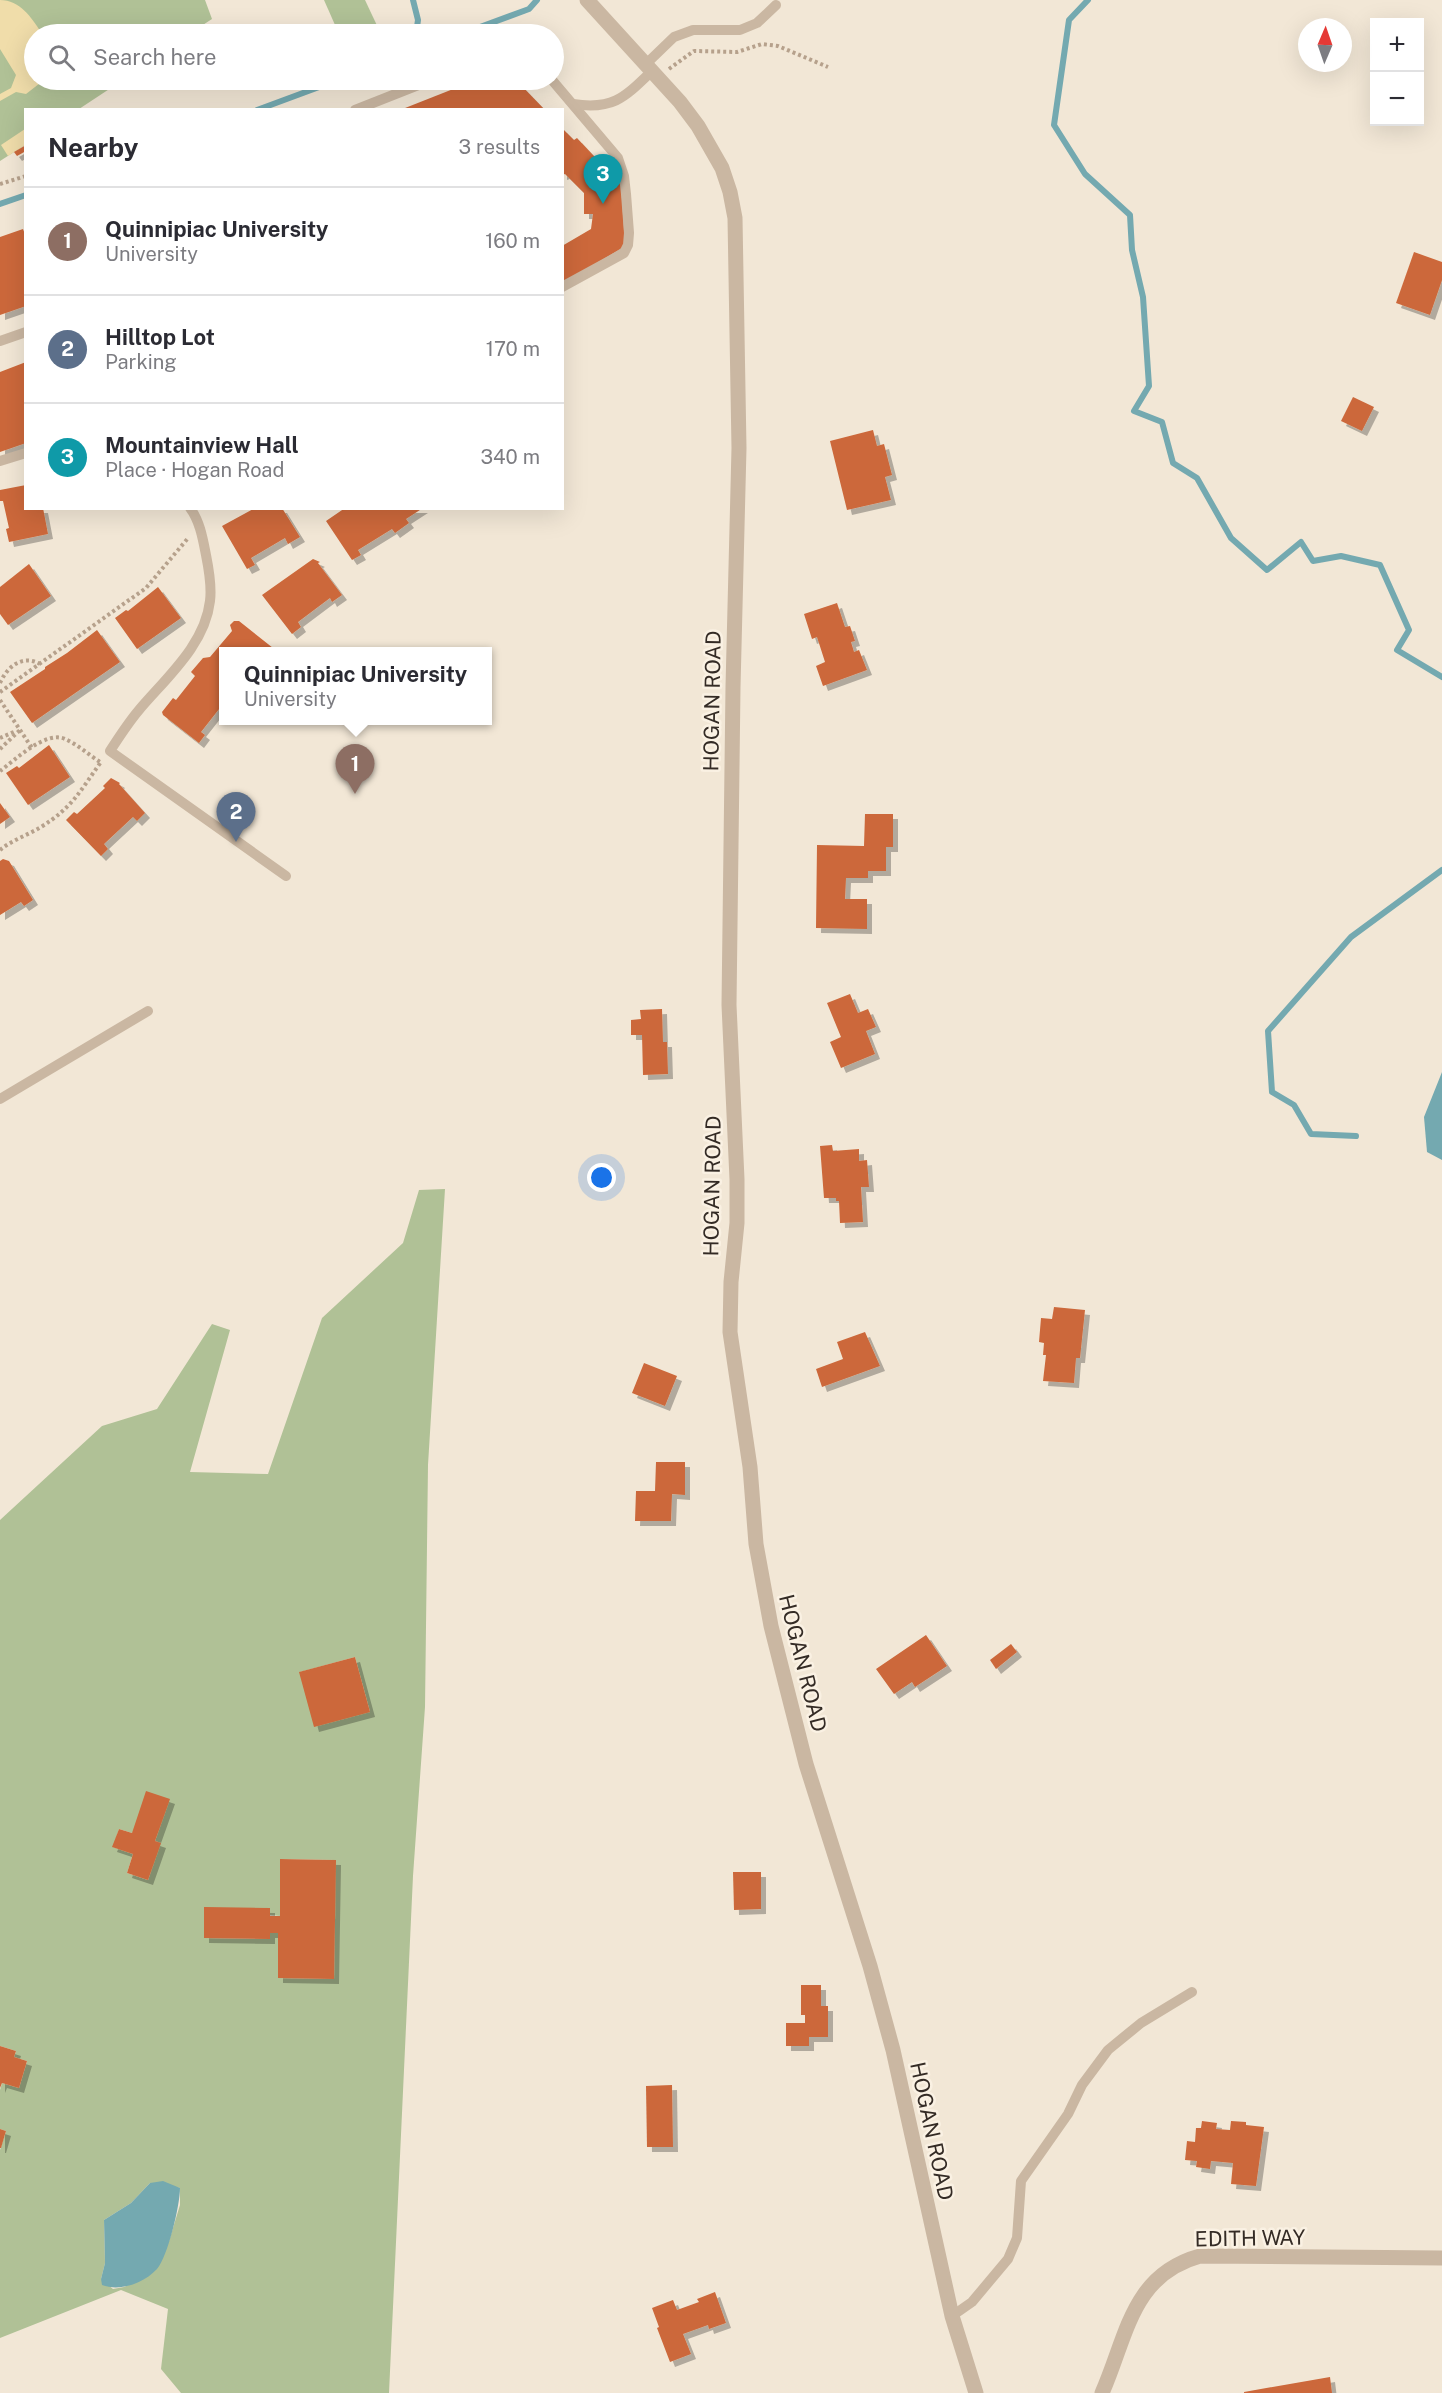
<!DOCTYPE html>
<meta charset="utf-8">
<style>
body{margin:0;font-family:"Public Sans",sans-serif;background:#f7f7f7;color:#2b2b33}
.controls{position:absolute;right:18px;top:18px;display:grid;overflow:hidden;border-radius:0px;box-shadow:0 6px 24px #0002}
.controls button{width:54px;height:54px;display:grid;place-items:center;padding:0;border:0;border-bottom:2px solid #e1e1e2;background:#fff;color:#2b2b33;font:30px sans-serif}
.compass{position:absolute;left:1298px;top:18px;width:54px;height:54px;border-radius:50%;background:#fff;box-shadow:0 6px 24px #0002;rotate:2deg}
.you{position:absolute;left:602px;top:1178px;width:21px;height:21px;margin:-15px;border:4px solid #fff;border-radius:50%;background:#1a73e8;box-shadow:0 0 0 9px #1a73e833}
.badge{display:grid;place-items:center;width:39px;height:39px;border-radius:50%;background:#ea580c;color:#fff;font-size:20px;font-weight:700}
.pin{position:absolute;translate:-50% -50px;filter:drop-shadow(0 2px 3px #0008)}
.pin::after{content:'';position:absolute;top:32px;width:21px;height:18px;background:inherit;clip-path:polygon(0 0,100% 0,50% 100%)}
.popup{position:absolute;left:219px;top:647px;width:273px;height:78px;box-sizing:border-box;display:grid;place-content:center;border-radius:0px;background:#fff;filter:drop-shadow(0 2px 4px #0005);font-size:20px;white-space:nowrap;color:#7c7c81}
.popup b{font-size:22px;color:#2b2b33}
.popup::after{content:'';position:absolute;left:50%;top:100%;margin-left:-12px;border:12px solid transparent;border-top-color:#fff}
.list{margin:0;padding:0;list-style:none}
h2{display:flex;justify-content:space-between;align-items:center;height:78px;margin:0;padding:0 24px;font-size:26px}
h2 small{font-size:20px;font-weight:400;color:#7c7c81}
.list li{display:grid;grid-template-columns:39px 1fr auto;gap:18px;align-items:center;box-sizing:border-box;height:108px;padding:0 24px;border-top:2px solid #e1e1e2}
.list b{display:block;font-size:22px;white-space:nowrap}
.list p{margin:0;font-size:20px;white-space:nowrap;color:#7c7c81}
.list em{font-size:20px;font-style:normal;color:#7c7c81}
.icon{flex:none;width:33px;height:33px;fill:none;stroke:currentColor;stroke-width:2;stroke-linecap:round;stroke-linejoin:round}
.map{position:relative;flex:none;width:1442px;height:2393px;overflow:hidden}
.search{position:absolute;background:#fff;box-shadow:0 6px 24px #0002;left:24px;top:24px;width:540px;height:66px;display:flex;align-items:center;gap:15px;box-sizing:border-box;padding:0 21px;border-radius:33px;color:#7c7c81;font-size:22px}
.panel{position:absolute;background:#fff;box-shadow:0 6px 24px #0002;left:24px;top:108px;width:540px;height:402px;border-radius:0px}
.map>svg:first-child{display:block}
</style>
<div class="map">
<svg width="1442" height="2393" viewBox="0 0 1442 2393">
<defs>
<filter id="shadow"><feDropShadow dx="5" dy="5" stdDeviation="0" flood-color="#0004"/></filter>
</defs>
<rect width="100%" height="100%" fill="#f2e7d6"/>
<g fill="#b0c196" fill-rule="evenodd">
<path d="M0,0H205L212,19L189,34H34V80H123L79,109L26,110L25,145L0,161Z"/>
<path d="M324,0H365L381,34H339Z"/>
<path d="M445,1189L428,1465L425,1707L413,1876L389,2393H181L161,2369L168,2309L121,2290L0,2338V2150L6,2131L0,2129V2090L2,2083L19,2088L27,2061L14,2057L16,2051L0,2046V1520L102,1426L157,1409L212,1324L230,1330L190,1472L268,1474L322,1318L403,1243L419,1190ZM355,1657L370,1712L300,1672ZM169,1799L155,1841L160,1843L148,1880L127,1873L133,1854L113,1847L119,1829L132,1833ZM280,1859L335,1860L334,1979L278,1978V1933H270L269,1939L204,1938V1908L280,1916ZM150,2183L180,2188V2205L169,2241L143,2279L124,2287L113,2289L101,2279L105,2263L104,2220L131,2203Z"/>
</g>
<g fill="#f0ddaa">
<path d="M0,0C20,0 31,17 41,32L42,34H34V80H44L26,94L16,92L0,101V94L11,88L16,75L0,49Z"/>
<path d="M25,129V145L8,156L1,145Z"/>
</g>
<g fill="#74a9b0">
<path d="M1442,1072V1160L1427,1152L1424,1117Z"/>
<path d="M163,2181L180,2188C180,2205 168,2256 157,2269C144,2283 120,2292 102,2285L101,2279L105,2263L104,2220L131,2203L150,2183Z"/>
</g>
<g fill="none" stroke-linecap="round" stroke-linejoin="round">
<g stroke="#74a9b0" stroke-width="6">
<path d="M413,0L418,20L416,34"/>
<path d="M1088,0L1069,20L1054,125L1085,174L1130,215L1132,250L1143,297L1149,386L1134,411L1162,422L1173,463L1197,478L1231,538L1267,570L1301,542L1313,561L1341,556L1380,565L1409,630L1397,650L1442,677"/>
<path d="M461,34L529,9L537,0"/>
<path d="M257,110L338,80"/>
<path d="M0,204L26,195"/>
<path d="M1356,1136L1311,1134L1294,1105L1272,1092L1268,1031L1351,937L1442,870"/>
</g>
</g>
<g fill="#cc683a" filter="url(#shadow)">
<path d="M476,80H516L545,110H400Z"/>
<path d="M562,128L574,140L577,138L621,185L625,246L562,284V246L591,229L593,214H584V193L565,174L562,175Z"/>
<path d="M26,145V151L17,156L14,152Z"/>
<path d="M23,229L26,237V306L0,315V237Z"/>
<path d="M1414,252L1442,262V280L1430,315L1396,303Z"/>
<path d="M26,362V443L0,452V372Z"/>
<path d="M1353,397L1374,407L1362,431L1341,421Z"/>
<path d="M873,430L877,446L884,444L892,475L885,477L891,500L847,510L830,441Z"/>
<path d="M26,485V508H43L48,534L9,542L6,529L9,528L3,501H0V490Z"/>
<path d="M255,508H282L300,537L288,544L285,538L251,558L255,565L247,569L222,526Z"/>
<path d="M345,508H423L406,519L409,523L395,533L392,529L358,550L361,555L352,560L326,521Z"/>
<path d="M313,559L320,562L318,563L342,595L332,602L330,598L298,622L301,627L292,634L262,595Z"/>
<path d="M29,564L51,596L8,625L0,614V587Z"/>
<path d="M158,587L181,618L137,649L115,618L126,610L128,611Z"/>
<path d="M837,603L845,627L850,626L855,641L851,642L854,652L859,650L867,670L823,686L816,666L825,662L817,637L812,639L804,614Z"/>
<path d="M234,621H239L273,648V652H223V704L201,732L205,735L199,743L163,715L162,712L173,698L176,700L195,676L191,672L203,658L210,657L232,631L230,625Z"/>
<path d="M97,630L120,662L32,723L10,692L45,669V667L67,653Z"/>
<path d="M49,745L70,777L28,805L6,773L17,766L19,768Z"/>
<path d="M111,778L120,783L119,784L145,813L137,821L133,817L104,844L108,849L101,856L66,820L74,812L77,814L105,788L103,786Z"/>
<path d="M0,803L10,817L0,824Z"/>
<path d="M865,814H893V847H886V871H868V878H846L845,899H867V929L816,928L817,845L864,846Z"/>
<path d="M3,859L9,861L33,900L24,906L21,902L0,915V861Z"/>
<path d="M850,994L858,1013L868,1009L876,1027L866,1031L875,1054L841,1068L830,1042L841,1037L827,1003Z"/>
<path d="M662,1009L663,1042H667L668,1074L643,1075L642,1035H631V1020L641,1019L640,1010Z"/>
<path d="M832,1145L833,1151L859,1149V1161L867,1160L869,1187H861L863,1222L840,1223L839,1201H836V1198H824L820,1146Z"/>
<path d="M1054,1307L1085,1310L1080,1358H1076L1074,1383L1043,1381L1046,1355H1043L1044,1343L1039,1342L1041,1318L1052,1319Z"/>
<path d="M865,1332L880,1366L822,1387L816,1369L843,1359L837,1342Z"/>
<path d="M644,1363L677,1376L665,1406L632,1393Z"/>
<path d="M656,1462H685V1495L672,1494L671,1521H635L636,1491H655Z"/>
<path d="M926,1635L947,1666L915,1687L912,1682L894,1694L876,1669Z"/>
<path d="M1011,1644L1017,1652L996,1669L990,1660Z"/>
<path d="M355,1657L370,1712L314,1727L299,1672Z"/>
<path d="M146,1791L170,1799L155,1841L161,1843L148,1880L127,1873L133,1854L112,1847L119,1829L132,1833Z"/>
<path d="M280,1859L336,1860L334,1979L278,1978V1933H270V1939L204,1938V1907L270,1908V1916H280Z"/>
<path d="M733,1872H761V1909L734,1910Z"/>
<path d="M801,1985H821V2006H828V2037H809V2046H786V2023H805V2015H801Z"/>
<path d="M0,2046L16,2051L14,2057L27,2061L19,2088L2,2083L0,2088Z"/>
<path d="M672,2085L673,2147H647L646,2086Z"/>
<path d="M1202,2121L1217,2123L1216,2129L1230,2130L1231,2121L1246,2122V2125L1264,2127L1256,2186L1231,2184L1233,2163L1211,2161L1210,2169L1196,2167L1197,2161L1185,2160L1187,2141L1195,2142L1196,2128H1201Z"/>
<path d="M0,2129L6,2131L1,2148H0Z"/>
<path d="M715,2292L726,2323L709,2329L708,2325L683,2334L691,2354L670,2362L657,2328L659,2327L652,2308L673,2300L677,2310L699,2302L697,2299Z"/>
<path d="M1330,2377L1332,2393H1244V2392Z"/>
</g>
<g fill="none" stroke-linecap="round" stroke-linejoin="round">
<g stroke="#b6a18c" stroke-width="4" stroke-dasharray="3 3" stroke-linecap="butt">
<path d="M669,69L694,51L737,52L762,44L778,46L828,67"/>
<path d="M0,184L26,176"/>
<path d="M0,683C7,667 22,654 40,664"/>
<path d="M0,692L146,588L189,537"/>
<path d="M0,700L32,748"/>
<path d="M0,738L16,731"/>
<path d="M0,749L20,730"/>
<path d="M0,771C15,760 46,730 65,739C77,744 89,755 100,762"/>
<path d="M0,850C12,840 28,835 41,827C73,807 80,791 101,762"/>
</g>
<g stroke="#cab7a2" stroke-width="10">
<path d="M646,64L674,37L693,30H740L757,23L776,5"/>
<path d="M552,80L618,158L624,176L626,194L629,233L628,245L624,253L562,287"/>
<path d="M573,104C613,110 624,98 652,71"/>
<path d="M355,110L431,80"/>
<path d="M0,341L26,332"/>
<path d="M0,461L26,453"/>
<path d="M190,508C200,521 203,540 206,555C209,570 212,586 210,601C205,645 166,678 139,710C128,723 119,737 110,751L286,876"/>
<path d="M0,1099L148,1011"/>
<path d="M952,2316L972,2302L1008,2259L1017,2238L1021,2181L1068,2114L1082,2085L1108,2050L1141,2023L1192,1992"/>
</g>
<g stroke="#cab7a2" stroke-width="15">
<path d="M587,0L680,102L698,126L722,168L730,192L735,218L739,448L733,687L729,1005L737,1179V1223L731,1282L730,1332L750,1467L756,1544L771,1626L806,1764L870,1966L893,2050L952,2316L976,2393"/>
<path d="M1102,2393C1127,2337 1131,2275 1200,2256L1442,2258"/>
</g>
</g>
<g text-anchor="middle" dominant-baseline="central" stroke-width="5" stroke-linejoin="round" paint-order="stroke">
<g font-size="21" fill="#342b25" stroke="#faf1e3">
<text transform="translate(712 701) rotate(-89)">HOGAN ROAD</text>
<text transform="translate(712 1186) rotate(-89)">HOGAN ROAD</text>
<text transform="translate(803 1663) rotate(76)">HOGAN ROAD</text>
<text transform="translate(932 2131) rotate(78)">HOGAN ROAD</text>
<text transform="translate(1250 2238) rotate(-1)">EDITH WAY</text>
</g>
</g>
</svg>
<div class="controls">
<button>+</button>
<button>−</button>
</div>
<svg class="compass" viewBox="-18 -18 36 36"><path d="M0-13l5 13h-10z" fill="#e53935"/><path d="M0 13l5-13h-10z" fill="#7c7c81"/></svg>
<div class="you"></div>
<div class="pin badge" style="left:355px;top:794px;background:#8d6e63">1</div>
<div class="popup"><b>Quinnipiac University</b>University</div>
<div class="pin badge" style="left:236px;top:842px;background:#5c6f8a">2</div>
<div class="pin badge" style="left:603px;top:204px;background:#0f9aa8">3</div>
<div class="search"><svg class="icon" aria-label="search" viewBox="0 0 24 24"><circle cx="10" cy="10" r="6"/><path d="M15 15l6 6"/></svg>Search here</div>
<section class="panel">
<h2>Nearby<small>3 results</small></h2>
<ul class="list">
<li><span class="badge" style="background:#8d6e63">1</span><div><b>Quinnipiac University</b><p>University</p></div><em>160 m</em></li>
<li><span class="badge" style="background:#5c6f8a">2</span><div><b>Hilltop Lot</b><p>Parking</p></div><em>170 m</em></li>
<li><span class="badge" style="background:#0f9aa8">3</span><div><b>Mountainview Hall</b><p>Place · Hogan Road</p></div><em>340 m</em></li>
</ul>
</section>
</div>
